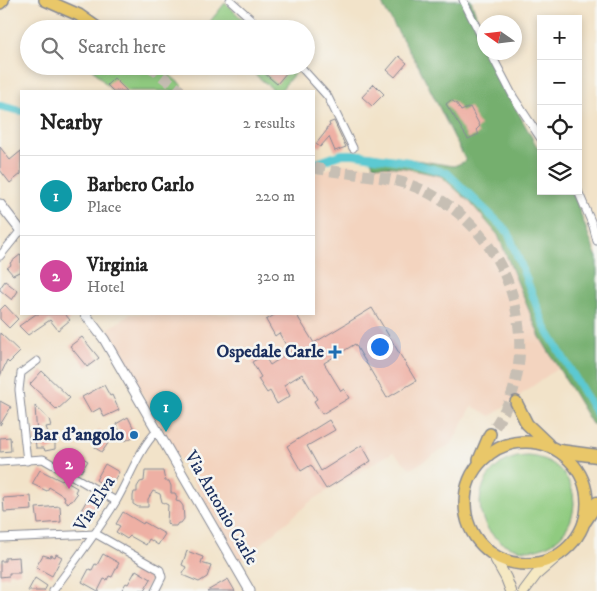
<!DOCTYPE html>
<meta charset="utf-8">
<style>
body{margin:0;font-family:"IM FELL DW Pica",serif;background:#f6f6f6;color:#222}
.controls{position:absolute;right:15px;top:15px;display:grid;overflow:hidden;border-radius:0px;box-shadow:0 2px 8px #0003}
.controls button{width:45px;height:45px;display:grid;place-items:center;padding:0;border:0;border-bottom:1px solid #e0e0e0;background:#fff;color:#222;font:25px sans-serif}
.compass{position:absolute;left:477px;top:15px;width:45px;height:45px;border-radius:50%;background:#fff;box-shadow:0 2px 8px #0003;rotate:284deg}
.you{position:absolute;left:379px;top:346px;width:18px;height:18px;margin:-12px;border:4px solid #fff;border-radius:50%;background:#1a73e8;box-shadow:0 0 0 8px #1a73e833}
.badge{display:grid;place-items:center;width:32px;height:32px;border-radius:50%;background:#1f6fb2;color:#fff;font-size:16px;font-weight:700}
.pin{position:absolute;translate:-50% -41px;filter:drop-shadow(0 1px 2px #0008)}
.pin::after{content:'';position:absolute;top:26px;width:18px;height:15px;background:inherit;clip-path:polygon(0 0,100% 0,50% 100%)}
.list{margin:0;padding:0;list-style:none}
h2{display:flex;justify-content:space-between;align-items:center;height:65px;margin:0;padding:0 20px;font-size:21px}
h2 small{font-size:16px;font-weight:400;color:#767676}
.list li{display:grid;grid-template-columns:32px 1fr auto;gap:15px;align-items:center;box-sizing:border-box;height:80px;padding:0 20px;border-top:1px solid #e0e0e0}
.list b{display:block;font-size:19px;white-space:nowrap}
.list p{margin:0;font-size:16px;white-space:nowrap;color:#767676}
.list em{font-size:16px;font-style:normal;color:#767676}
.icon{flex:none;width:28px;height:28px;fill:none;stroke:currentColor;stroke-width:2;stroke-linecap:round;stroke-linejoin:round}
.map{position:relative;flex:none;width:597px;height:591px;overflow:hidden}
.search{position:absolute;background:#fff;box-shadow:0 2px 8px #0003;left:20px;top:20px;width:295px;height:55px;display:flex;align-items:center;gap:12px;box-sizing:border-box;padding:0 18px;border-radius:28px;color:#767676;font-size:19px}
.panel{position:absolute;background:#fff;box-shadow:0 2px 8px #0003;left:20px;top:90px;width:295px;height:225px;border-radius:0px}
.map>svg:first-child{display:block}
</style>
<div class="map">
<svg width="597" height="591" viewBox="0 0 597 591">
<rect width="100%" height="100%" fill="#f6f6f2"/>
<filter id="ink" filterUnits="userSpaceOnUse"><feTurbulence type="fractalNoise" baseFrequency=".02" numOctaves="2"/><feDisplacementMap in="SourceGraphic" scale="10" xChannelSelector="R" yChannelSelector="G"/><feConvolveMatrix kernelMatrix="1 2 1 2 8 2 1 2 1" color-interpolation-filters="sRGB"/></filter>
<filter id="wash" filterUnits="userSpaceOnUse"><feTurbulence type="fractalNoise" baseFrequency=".0096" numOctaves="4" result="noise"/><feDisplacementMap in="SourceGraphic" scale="20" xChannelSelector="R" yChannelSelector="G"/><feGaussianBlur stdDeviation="1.12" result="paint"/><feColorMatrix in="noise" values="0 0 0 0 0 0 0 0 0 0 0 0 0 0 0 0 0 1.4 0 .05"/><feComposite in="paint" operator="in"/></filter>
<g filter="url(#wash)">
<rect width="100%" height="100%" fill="#f2e3c9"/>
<path fill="#f3d4bf" d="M342,164L405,168L441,176L470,202L498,236L540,337L558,368L491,416L472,406L452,443L411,469L393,452L311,501L240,562L153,414L108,329L131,314H314V174Z"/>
<g fill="#90cb80" stroke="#567d6f">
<path d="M225,3L253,29H204Z"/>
<path d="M90,66H158L183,86L175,91H112Z"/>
<path d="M245,66H295L298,69L280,91H275Z"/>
<circle cx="527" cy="503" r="47"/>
</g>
<path fill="#74af6e" stroke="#486f66" d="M381,0H471L484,38V52L490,53L500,80L541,154V191H569L574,196L597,258V425L592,424L540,337L498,235L470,202L441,176L405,168L373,165L369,153L454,166L466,161L419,67L384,8Z"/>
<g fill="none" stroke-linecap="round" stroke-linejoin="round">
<g stroke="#5cc9d2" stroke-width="8">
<path d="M0,106L21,111"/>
<path d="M314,164L342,154H354L409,162L447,173L508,232L545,327L597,415"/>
</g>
</g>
<g id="blocks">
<g fill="#eeb0a4">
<path d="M399,56L407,63L395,77L387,70Z"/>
<path d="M268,66H280L287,72L277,84L263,72Z"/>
<path d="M114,78L127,91H113L107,85Z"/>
<path d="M374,84L384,94L372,106L362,97Z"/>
<path d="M451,100L457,104L461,111L470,107L480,126L476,130L479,134L468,139L446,104Z"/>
<path d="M334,121L346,147L335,151L329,137L320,147L316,144L327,130L326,128L330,126L329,123Z"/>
<path d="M0,147L10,160L21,151V174L10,183L0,170Z"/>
<path d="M21,254V271L13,275L7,268L11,265L10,263Z"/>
<path d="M5,281L18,291L12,300L0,290V288Z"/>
<path d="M5,305L18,319L9,328L0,319V310Z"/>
<path d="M372,308L416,381L387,398L355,344L324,363L341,391L344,389L349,398L322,414L314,401L317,399L302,374L284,385L290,396L277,404L270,391L267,393L258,379L261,377L252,362L264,355L270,365L290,352L279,333L275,336L266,320L276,314H296L314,343Z"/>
<path d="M36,314H65L70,320L58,330L50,320L28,335L19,326Z"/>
<path d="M0,333L20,352L9,363L7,361L0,376Z"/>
<path d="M82,337L99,358L87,367L70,346Z"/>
<path d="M42,371L70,398L57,410L30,384Z"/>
<path d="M104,385L110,396L112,395L119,410L104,417L100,408L91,413L82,397Z"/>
<path d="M0,401L11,407L0,425Z"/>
<path d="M35,406L49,419L51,426L46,427L50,438H55V449L45,451L44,448H36L35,437H37Z"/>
<path d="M128,417L137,435L125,441L116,424Z"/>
<path d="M329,420L335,430L307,446L321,471L362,445L371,461L326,489L311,465L301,471L287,446Z"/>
<path d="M99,430L111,439L102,452L95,448L97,444L91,441Z"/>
<path d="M10,437L11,451L0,452V438Z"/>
<path d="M78,455L88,461L81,472L71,466Z"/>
<path d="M105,464L119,472L109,489L96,480Z"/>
<path d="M40,470L62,481L63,480L77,488L75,492L77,494L72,501H70L68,503L64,500L65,497L49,487L47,491L32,484Z"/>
<path d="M145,471H163L165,481H169L171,486V493H175L177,497L176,501L180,502L183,506L184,519L181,523H178L176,526H170L167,523L168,505L162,502L160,494L153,491L148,499V507H138L133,504V496L134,492H137V487L140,482L144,481Z"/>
<path d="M31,496L32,510L4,512L3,498Z"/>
<path d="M88,498L99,504L90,520L79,514Z"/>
<path d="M60,506L61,522L38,524L36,508Z"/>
<path d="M123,512L143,524L144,522L165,534L158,545L149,539L146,545L130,536L127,539L116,532L120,526L116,524Z"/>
<path d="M187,551L203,557L201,563L211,566L207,577L199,582L182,575L186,567L182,565Z"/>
<path d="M56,554L62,557L52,576L36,567L43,555L50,557L51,555L55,557Z"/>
<path d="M103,554L119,563L112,577L109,576L107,580L104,579L98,591L82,582L89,569L92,570L95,564L97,565Z"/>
<path d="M19,557L20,573H9V576L0,577V561H5V558Z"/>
<path d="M136,570L151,579L144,591H121L126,583L128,584Z"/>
<path d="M35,578L47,586L44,591H28Z"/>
<path d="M228,579L235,591H207Z"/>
</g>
</g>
</g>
<g filter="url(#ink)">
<use href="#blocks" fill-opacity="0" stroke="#868994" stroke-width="1"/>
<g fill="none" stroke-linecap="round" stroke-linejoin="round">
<g stroke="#c7bfb4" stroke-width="11" stroke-dasharray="11 5.5" stroke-linecap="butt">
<path d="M149,66L181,91"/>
<path d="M314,168C349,175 385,174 418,188C495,221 537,311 513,391C508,406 499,421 490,434"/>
</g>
<g stroke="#868994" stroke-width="9">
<g id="minor">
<path d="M230,0L262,29"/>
<path d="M463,0L484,42"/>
<path d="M490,52L514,98L541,139"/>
<path d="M300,66L328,97L353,148"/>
<path d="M578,191L593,226L597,241"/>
<path d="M0,256L21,230"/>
<path d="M27,461L19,390L21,373L37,361"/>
<path d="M0,462L43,459L116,501"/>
<path d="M0,538L96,534L160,570L162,577L155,591"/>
<path d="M53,591C74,562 96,534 115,503C129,480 138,450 157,431"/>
</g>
</g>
<g stroke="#868994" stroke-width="11">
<g id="tertiary">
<path d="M0,204L21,231"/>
<path d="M85,314L104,339L250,591"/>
</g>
</g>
<g stroke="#868994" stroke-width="12">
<g id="secondary">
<path d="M492,553L506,578L511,591"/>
<path d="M524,591L536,575L560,554"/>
</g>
</g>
<g stroke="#868994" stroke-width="14">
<g id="primary">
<path d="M45,0L79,15L99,29"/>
<path d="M0,3L3,0"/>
<path d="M516,402L527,424L548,444"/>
<circle cx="526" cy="503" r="61"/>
<path d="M479,460L490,434"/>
</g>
</g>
<g stroke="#868994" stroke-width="15">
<g id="trunk">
<path d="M560,451L597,456"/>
<path d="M585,521L597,503"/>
</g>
</g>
<use href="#minor" stroke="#fff" stroke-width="7"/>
<use href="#tertiary" stroke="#fff" stroke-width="9"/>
<use href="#secondary" stroke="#f6e9c3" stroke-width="10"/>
<use href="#primary" stroke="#e9c769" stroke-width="11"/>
<use href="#trunk" stroke="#e9c769" stroke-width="12"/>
</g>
</g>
<g fill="#1f6fb2" stroke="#f6f6f2" stroke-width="2">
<path d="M332.5 344.5h5v5h5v5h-5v5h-5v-5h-5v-5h5z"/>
<circle cx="134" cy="435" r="5"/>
</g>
<g text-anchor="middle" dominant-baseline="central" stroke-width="5" stroke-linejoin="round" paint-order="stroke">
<g font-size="18" font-weight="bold" fill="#1b2f5e" stroke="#f6f6f2" text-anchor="end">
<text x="324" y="352">Ospedale Carle</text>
<text x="124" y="435">Bar d'angolo</text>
</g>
<g font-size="18" fill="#1b2f5e" stroke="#f6f6f2">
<text transform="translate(95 504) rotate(-58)">Via Elva</text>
<text transform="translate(221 508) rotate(60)">Via Antonio Carle</text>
</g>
</g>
</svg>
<div class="controls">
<button>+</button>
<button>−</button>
<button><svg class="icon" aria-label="locate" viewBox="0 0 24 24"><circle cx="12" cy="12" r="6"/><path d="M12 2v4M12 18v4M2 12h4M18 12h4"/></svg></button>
<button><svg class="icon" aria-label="layers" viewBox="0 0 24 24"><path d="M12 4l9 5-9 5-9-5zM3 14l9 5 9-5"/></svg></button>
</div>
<svg class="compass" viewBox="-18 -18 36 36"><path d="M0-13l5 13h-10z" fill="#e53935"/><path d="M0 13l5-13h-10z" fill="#767676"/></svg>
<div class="you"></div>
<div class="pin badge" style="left:166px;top:432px;background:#0f9aa8">1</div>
<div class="pin badge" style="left:69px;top:489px;background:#d1479c">2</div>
<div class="search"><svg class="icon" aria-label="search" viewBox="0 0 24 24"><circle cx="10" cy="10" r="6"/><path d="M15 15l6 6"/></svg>Search here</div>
<section class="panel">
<h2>Nearby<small>2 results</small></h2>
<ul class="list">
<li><span class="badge" style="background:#0f9aa8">1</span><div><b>Barbero Carlo</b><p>Place</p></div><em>220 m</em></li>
<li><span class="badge" style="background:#d1479c">2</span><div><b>Virginia</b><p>Hotel</p></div><em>320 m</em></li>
</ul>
</section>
</div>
